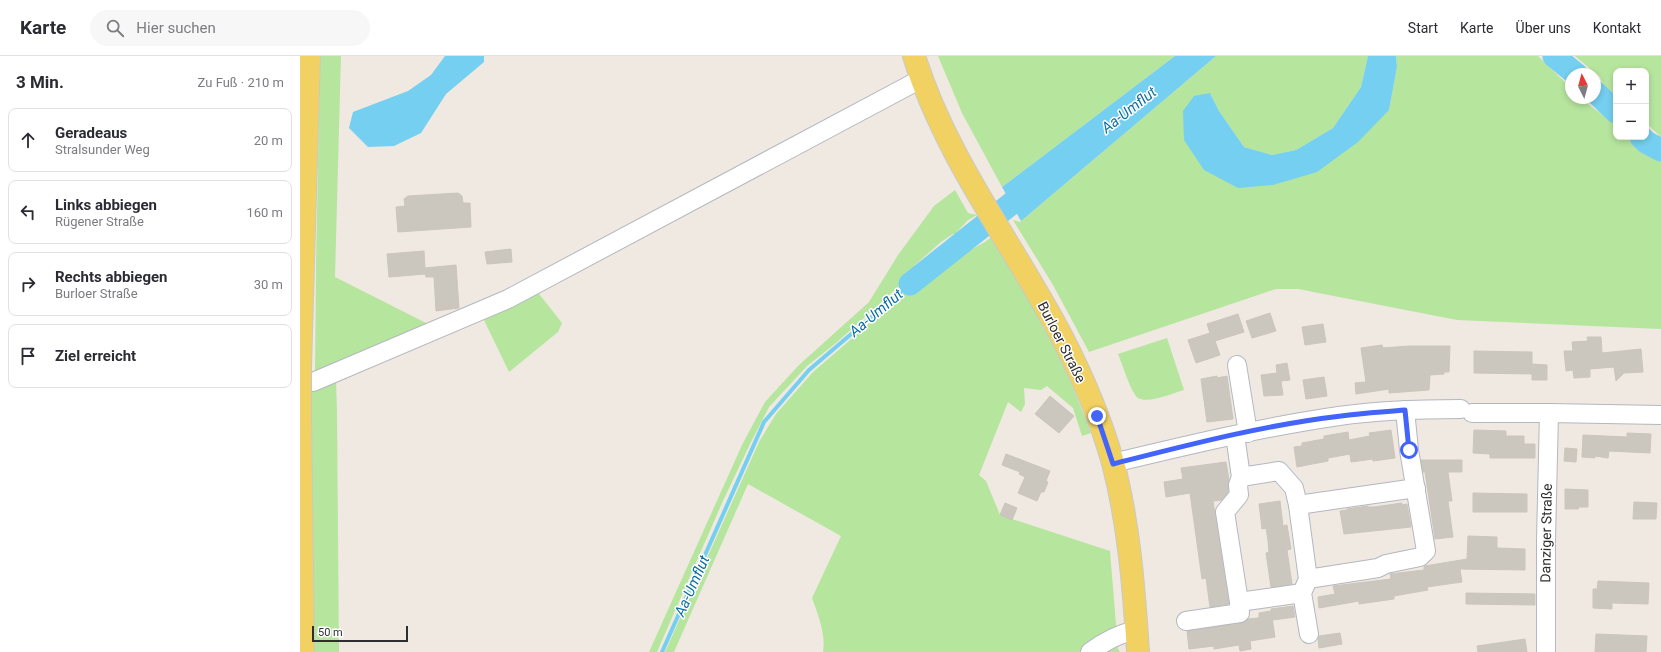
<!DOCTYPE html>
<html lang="de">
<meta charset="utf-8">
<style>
body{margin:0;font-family:Roboto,sans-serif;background:#f7f7f7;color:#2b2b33}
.controls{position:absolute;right:12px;top:12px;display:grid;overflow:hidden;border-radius:8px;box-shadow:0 2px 6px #0003}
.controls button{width:36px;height:36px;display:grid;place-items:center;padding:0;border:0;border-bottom:1px solid #e1e1e2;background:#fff;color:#2b2b33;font:20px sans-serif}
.compass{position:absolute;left:1265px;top:12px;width:36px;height:36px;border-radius:50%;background:#fff;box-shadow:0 2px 6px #0003;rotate:354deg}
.scale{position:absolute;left:12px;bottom:10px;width:96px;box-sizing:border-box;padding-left:4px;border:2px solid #2e2e2e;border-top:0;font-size:11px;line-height:14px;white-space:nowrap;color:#2e2e2e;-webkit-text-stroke:3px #fff;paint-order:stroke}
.stop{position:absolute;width:12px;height:12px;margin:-9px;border:3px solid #4264fb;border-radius:50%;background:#fff}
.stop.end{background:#4264fb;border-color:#fff;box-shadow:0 1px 4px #0008}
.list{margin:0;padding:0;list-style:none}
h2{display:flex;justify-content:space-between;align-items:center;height:52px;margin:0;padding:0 16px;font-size:17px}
h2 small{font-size:13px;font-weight:400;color:#7c7c81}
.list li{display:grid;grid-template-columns:26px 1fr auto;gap:12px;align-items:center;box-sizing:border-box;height:64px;margin:0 8px 8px;padding:0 8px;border:1px solid #e1e1e2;border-radius:8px}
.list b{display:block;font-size:15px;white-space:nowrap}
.list p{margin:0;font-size:13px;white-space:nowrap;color:#7c7c81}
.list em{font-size:13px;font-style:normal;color:#7c7c81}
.icon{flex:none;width:22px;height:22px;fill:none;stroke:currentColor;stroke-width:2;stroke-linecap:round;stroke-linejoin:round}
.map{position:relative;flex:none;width:1361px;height:596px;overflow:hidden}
header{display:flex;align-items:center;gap:24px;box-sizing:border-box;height:56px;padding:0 20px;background:#fff;border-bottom:1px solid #e1e1e2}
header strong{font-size:19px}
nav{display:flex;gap:22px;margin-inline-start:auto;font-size:14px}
.search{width:280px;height:36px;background:#f7f7f7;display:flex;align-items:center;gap:10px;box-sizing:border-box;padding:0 14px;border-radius:22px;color:#7c7c81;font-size:15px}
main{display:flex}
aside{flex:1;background:#fff}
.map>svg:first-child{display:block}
</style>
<header>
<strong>Karte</strong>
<div class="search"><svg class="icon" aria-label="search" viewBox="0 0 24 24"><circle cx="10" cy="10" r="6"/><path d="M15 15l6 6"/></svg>Hier suchen</div>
<nav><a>Start</a><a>Karte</a><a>Über uns</a><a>Kontakt</a></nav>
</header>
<main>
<aside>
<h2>3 Min.<small>Zu Fuß · 210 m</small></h2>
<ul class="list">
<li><svg class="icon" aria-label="ahead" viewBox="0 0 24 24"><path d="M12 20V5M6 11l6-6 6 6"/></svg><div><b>Geradeaus</b><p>Stralsunder Weg</p></div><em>20 m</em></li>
<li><svg class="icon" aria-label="left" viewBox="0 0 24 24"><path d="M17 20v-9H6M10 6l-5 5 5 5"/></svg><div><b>Links abbiegen</b><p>Rügener Straße</p></div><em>160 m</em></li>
<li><svg class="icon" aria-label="right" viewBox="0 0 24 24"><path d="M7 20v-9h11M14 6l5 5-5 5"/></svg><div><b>Rechts abbiegen</b><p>Burloer Straße</p></div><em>30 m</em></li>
<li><svg class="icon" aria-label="arrive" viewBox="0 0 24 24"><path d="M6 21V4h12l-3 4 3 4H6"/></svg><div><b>Ziel erreicht</b></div></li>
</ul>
</aside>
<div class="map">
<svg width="1361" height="596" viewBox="0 0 1361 596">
<rect width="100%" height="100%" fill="#efe9e1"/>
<g fill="#b6e59e">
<path d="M20,0H41L35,221L130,269L15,318L16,212Z"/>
<path d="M638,0H875L702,131L662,57Z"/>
<path d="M916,0H1068L1061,31L1033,72L996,94L972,99L944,91L919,55L910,37L938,132L1089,54L1097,11L1096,0H1238L1271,32V42H1280L1316,69V81H1328L1338,91L1361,104V273L1157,264L998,233H976L789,296L753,229L713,164L720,166L721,165Z"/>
<path d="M1275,0H1361V81L1346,67V15H1316V43L1306,35L1300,21Z"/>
<path d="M655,134L668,157L677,159L668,164L655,178H653L641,186L615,209L606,224L536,287L507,310L469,351L450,388L422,447L357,596H349L442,389L465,346L499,309L569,246L598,199L634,150Z"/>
<path d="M694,179L750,278L766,314L791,377L782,380L773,352L747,330L741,334L724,332L725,348L721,356L708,346L679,419L686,425L700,459L810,495L818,593L820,596H523C526,578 518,559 512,542L541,480L448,428L374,596H365L459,386L476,358L513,316L613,230L632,224L663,198L685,186Z"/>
<path d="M236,234L262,267L258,276L209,316L183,262Z"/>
<path d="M867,282L884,334C873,337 849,348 838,342C831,337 822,307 818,298Z"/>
<path d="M36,325L37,355L39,596H12L11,334Z"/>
</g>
<g fill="#75cff0">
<path d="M145,0H184V6L146,38L121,77L94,90L68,91L49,72L53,56L108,35L131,19Z"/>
<path d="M875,0H916L721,165L702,131Z"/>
<path d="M1068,0H1096L1097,11L1089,54L1058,86L1017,116L973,129L938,132L904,114L884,84L883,55L894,40L910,37L919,55L944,91L972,99L996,94L1033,72L1061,31Z"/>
</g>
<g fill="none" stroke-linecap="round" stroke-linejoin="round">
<path stroke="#75cff0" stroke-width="4" d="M362,596L464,366L509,314L610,228"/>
<g stroke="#75cff0" stroke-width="23">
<path d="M1254,0L1276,18"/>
<path d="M1295,36L1316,56"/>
<path d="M1341,81L1346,86L1361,94"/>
<path d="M610,228L736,128"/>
</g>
</g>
<g fill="#cbc7bf" stroke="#cbc5ba">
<path d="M158,137L162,140L163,147H170L171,171L98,176L96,151L105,150L104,143L108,140Z"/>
<path d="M211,193L212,206L187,208L185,196Z"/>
<path d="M124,195L125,212L156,209L159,252L136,255L134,221H126L125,218L89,221L87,198Z"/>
<path d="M970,257L976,275L952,282L946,265Z"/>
<path d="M938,258L944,276L915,285L920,299L896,307L888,284L910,277L907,268Z"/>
<path d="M1023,268L1026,286L1005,289L1002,271Z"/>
<path d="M1287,281H1301L1302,297L1341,293L1343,316L1324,317L1316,325L1314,311L1290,313V321L1274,322L1273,314L1266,315L1264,295H1273L1272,286L1288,285Z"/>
<path d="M1082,289L1083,292L1109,290H1150L1149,316H1144V318L1130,319L1129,334L1089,337V333L1056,338L1055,327L1066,326L1061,292Z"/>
<path d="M1174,295L1232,296V308L1247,309V324H1232V318L1174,317Z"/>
<path d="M987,307L990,324L981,325L983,339L964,340L961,319L977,317L976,309Z"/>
<path d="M917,320V322L927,320L933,363L907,366L901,323Z"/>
<path d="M1024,321L1027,340L1006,343L1003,324Z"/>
<path d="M750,340L774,360L759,377L735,358Z"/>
<path d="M1091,374L1095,402L1073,405V403L1051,406L1050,398L1028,402V405L997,411L994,391L1002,390V387L1024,383V380L1048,376L1049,384L1070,380L1069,377Z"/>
<path d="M1174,374L1206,375V380H1224V388H1235V402H1190V398L1173,397Z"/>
<path d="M1327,377L1351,378L1350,397L1309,395L1308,402L1295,400V402L1282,401L1283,379L1327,381Z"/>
<path d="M1265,392L1277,393L1276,406L1264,405Z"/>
<path d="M706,398L750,415L746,425L748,426L744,436H741L737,445L718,437L725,421L719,418L720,416L702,409Z"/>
<path d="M1121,404H1162V416H1148L1152,445H1148L1153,481L1135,483L1125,416H1123Z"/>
<path d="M926,406L929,424L928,436L922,444L913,445L929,548L910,551L906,522L902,523L890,437L866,441L864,426L883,423L881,412Z"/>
<path d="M1265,433L1288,434V451H1279L1278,453H1265Z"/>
<path d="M1173,437L1227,438V456H1173Z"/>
<path d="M980,445L983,470L987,469L991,493L987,494L992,528L971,531L966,497L969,496L968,484L966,472L962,473L959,448Z"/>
<path d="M1334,446L1357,447L1356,463H1333Z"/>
<path d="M705,447L717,452L712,464L700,459Z"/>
<path d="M1102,447V449L1107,448L1111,471L1044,478L1040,455L1047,454V453L1068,450V451H1074Z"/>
<path d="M1168,480L1197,481V492L1225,493V514L1160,513L1162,526L1127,531L1128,534L1094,540V543L1059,548V545L1019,552L1018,541L1035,538L1033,530L1091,523L1090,518L1124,514V511L1125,510L1167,503Z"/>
<path d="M1298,525L1349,527L1348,548L1312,547V553L1293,552V533H1297Z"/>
<path d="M1166,537L1235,538V549L1166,548Z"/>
<path d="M993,550L995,561L973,564L971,553Z"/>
<path d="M971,555L975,581L950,585L951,593L940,595L939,589L914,593V590L889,593L887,575L942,567L948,563L959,562V557Z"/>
<path d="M1040,577L1042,588L1019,592L1018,583L1019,580Z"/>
<path d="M1296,578L1347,580L1346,596H1295Z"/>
<path d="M1225,583L1227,596H1178L1177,590Z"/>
</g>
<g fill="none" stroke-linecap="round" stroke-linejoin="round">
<g stroke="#b4b7c1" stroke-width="20">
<g id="minor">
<path d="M937,309L948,377"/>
<path d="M13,326L208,243L621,23"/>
<path d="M1172,357H1249"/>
<path d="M935,379L941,421L979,415L994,432L998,449L1008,523L1002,537L1009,578"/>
<path d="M813,407C888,389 963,371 1039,360C1080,354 1120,353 1161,353"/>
<path d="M941,421L938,429L939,439L925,456L939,546L1002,537"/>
<path d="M998,449L1116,432"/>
<path d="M1008,523L1078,512L1086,508L1120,501L1126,495L1109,394L1105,354"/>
<path d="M886,565L940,557L939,546"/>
<path d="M790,596C805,585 818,578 836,574"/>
<path d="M1246,596V484L1249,357L1361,359"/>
</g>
</g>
<g stroke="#c9c9c9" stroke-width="24">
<g id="major">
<path d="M614,0C646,103 714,189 763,283C783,322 801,364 813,407C829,468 834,533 838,596"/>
<path d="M0,312L9,0"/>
<path d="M0,356L3,596"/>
</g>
</g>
<use href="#minor" stroke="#fff" stroke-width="18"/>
<use href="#major" stroke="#f2d163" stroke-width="22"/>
<g stroke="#c9c9c9" stroke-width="24" stroke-linecap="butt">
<path id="major-bridge" d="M0,312V356"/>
</g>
<use href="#major-bridge" stroke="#f2d163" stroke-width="22"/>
</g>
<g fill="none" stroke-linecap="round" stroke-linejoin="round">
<path stroke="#4264fb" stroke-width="5" d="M797,360L813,408C888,389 964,369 1041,360C1062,357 1083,356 1105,354L1109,394"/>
</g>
<g text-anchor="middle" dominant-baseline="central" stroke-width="3" stroke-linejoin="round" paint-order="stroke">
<g font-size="14" fill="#2e2e2e" stroke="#fff">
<text transform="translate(762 286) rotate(63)">Burloer Straße</text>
<text transform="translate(1246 477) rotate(-89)">Danziger Straße</text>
</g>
<g font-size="15" font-style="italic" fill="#0d6fa3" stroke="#fff">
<text transform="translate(829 54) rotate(-38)">Aa-Umflut</text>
<text transform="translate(576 257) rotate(-40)">Aa-Umflut</text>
<text transform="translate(392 530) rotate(-66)">Aa-Umflut</text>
</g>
</g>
</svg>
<div class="controls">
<button>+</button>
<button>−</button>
</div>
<svg class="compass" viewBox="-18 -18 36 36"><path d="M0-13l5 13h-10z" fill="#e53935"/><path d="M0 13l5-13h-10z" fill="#7c7c81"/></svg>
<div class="scale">50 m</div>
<div class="stop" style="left:1109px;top:394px"></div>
<div class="stop end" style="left:797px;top:360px"></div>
</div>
</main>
